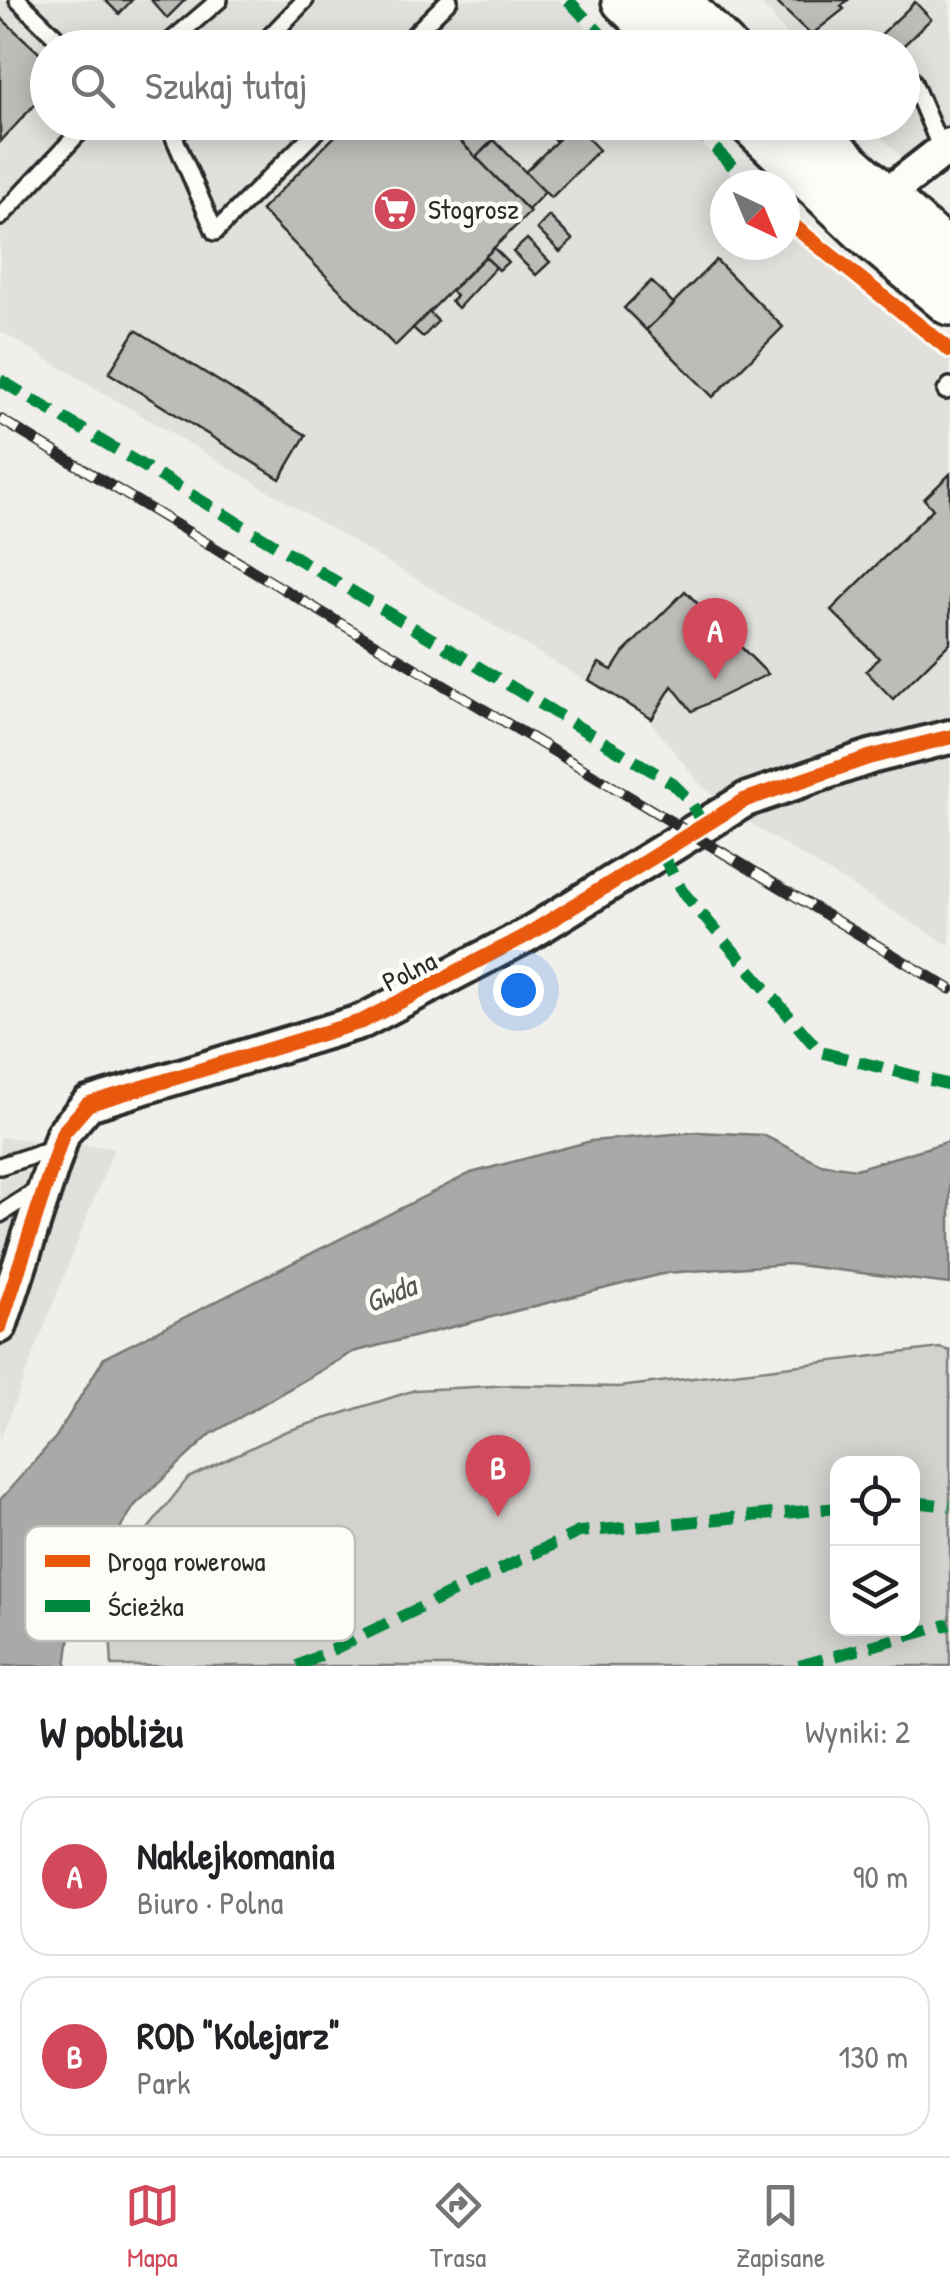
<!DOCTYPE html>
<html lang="pl">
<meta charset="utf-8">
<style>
body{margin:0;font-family:"Patrick Hand",sans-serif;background:#f2f2f2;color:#202124}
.controls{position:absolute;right:30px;bottom:30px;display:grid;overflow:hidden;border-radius:20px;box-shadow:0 5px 25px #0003}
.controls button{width:90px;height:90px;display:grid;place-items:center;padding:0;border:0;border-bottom:2px solid #e0e0e0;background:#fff;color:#202124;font:50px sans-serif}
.compass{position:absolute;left:710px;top:170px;width:90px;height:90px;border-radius:50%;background:#fff;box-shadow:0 5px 25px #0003;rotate:136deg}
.you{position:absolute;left:518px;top:990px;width:35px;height:35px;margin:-25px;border:8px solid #fff;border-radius:50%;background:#1a73e8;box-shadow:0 0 0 15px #1a73e833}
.badge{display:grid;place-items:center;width:65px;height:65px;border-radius:50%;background:#d1495b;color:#fff;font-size:32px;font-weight:700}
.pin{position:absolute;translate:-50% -82px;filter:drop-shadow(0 2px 5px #0008)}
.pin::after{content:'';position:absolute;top:52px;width:35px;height:30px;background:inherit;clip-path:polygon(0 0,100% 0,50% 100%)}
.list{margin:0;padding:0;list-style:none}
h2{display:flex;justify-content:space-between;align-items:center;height:130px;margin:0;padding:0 40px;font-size:42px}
h2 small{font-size:32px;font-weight:400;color:#757577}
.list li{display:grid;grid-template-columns:65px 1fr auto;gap:30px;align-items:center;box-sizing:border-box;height:160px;margin:0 20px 20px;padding:0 20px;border:2px solid #e0e0e0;border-radius:30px}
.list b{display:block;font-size:38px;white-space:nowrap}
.list p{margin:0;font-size:32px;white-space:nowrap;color:#757577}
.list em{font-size:32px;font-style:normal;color:#757577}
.icon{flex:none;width:55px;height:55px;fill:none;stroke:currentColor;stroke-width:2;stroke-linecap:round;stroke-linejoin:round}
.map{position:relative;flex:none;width:950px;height:1666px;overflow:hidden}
.search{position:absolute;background:#fff;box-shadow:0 5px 25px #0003;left:30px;right:30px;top:30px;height:110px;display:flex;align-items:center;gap:25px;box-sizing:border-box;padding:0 35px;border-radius:55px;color:#757577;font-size:38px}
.sheet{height:490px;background:#fff}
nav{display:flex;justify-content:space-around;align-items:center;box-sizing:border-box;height:140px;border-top:2px solid #e0e0e0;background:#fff;font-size:28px;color:#757577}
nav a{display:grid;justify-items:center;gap:5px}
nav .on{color:#d1495b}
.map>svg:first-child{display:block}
</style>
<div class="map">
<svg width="950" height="1666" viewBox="0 0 950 1666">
<rect width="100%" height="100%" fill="#f0efeb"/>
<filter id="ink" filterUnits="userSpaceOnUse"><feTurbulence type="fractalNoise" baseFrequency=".01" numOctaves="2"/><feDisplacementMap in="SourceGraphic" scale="20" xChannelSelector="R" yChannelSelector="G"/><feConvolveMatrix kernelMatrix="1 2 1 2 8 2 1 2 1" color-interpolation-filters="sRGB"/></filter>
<g filter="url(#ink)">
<g fill="#e1e0dc">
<path d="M0,0H559L606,47L48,48V122L681,123L743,185H725V245H785V227L900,323L950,356V946L757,828L701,785L645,716L0,331Z"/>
<path d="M758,0H946L950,4V132L906,162L868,123L902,122V48L798,47Z"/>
<path d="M0,1137L114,1148L0,1440Z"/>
</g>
<path fill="#d3d2cf" stroke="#7f7e7d" stroke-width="2.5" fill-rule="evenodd" d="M940,1348L950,1351V1666H112L108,1596L127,1556L188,1478L284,1432L415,1390L512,1385L619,1387ZM838,1464H912V1628H838Z"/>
<path fill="#aaa9a7" stroke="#777775" stroke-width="2.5" d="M697,1132L763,1135L821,1164L856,1169L950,1141V1284L789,1264L666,1273L353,1352L211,1434L135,1505L105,1552L78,1578L66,1666H0V1500L56,1437L104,1358L471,1173L591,1141Z"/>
<g fill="#bdbcb8" stroke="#2b2b2b" stroke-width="2.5">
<path d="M105,0H132L119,14Z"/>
<path d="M151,0H185L167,18Z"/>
<path d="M774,0H848L841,6L844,9L811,35Z"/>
<path d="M915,2L931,19L901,48H867Z"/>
<path d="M0,17L48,61V90L0,142Z"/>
<path d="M349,122H442L530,212L395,346L261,210Z"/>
<path d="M442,122H511L476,157Z"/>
<path d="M537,122H572L574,124L556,141Z"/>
<path d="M574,124L599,150L551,198L525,172Z"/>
<path d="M494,140L545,192L528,210L476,157Z"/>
<path d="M549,216L573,240L560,252L537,229Z"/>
<path d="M527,239L550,262L536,275L513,252Z"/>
<path d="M494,248L508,262L499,270L485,257Z"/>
<path d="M485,257L496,267L458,308L451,301L456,296L451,291Z"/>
<path d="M716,260L783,327L713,397L646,330Z"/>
<path d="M651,281L674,304L646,330L624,308Z"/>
<path d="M429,312L438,321L423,337L413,328Z"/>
<path d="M136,330L306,435L280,479L109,373Z"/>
<path d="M950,474V643L893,699L866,671L879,658L831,610L933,509L924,499Z"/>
<path d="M685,591L768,674L692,711L672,686L652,719L589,680L599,663L612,670L623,653Z"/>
</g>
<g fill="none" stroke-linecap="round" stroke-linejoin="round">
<g stroke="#2b2b2b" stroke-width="22">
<g id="service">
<path d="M18,0L67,48"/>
<path d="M163,48L219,0"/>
<path d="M259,48L305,0"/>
<path d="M401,48L449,0"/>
<path d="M912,80L942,151"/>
<path d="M187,122L174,137L215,232L325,122"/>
<path d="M0,217L89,122"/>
<path d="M946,391L950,386"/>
<path d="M0,1166L58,1147"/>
<path d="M0,1214L42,1187"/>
</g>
</g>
<g stroke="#2b2b2b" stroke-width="40">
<g id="minor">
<path d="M881,199L950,145"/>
<path d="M0,1326L63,1133L88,1104L363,1021L527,935L745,800L870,757L950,737"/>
</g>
</g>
<g stroke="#2b2b2b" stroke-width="52">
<g id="secondary">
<path d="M625,0L674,48"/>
<path d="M675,0L724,48"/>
<path d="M751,122L871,236L950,302"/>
<path d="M801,122L950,257"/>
</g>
</g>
<use href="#service" stroke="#fdfcf7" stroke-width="15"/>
<use href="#minor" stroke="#fdfcf7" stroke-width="32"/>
<use href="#secondary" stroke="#fdfcf7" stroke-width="45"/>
<g stroke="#2b2b2b" stroke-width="11">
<path id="rail" d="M0,419L950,989"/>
</g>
<use href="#rail" stroke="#fdfcf7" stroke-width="8" stroke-dasharray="22" stroke-linecap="butt"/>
<g stroke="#00873e" stroke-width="12" stroke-dasharray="25 12" stroke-linecap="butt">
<path d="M568,0L614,48"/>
<path d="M689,122L751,185"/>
<path d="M0,380L672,783L690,801L703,825"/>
<path d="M661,852L682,891L820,1052L950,1085"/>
<path d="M912,1502L950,1506"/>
<path d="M298,1666L579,1532L838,1508"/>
<path d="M799,1666L950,1624"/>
</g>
<g stroke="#fdfcf7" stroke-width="21">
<g id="cycleway">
<path d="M785,219L950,350"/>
<path d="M0,1326L63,1133L88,1104L363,1021L527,935L745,800L870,757L950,737"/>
</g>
</g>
<use href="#cycleway" stroke="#e8590c" stroke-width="15"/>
</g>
</g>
<defs>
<g id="supermarket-disc" transform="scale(2.25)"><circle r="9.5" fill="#d1495b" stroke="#fdfcf7"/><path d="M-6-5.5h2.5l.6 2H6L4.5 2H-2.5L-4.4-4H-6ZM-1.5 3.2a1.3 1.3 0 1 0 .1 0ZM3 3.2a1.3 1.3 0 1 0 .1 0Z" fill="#fff"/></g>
</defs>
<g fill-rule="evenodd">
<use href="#supermarket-disc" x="395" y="209"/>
</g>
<g text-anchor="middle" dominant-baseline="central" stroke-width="9" stroke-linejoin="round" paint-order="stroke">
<g font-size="28" fill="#2b2b2b" stroke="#fdfcf7" text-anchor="start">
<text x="428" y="209">Stogrosz</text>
</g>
<g font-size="28" fill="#2b2b2b" stroke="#fdfcf7">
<text transform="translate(409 971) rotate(-27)">Polna</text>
</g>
<g font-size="30" font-style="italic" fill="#575756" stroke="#fdfcf7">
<text transform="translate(390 1293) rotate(-22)">Gwda</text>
</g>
</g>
<rect x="25" y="1526" width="330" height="115" rx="15" fill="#fdfcf7" stroke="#bebdba" stroke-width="2.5"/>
<rect x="45" y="1555" width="45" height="12" fill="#e8590c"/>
<rect x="45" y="1600" width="45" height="12" fill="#00873e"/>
<g font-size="28" fill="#2b2b2b">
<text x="108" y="1571">Droga rowerowa</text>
<text x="108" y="1616">Ścieżka</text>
</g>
</svg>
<div class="controls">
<button><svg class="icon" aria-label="locate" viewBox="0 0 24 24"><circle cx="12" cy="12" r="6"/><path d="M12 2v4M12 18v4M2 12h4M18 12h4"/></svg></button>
<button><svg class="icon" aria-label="layers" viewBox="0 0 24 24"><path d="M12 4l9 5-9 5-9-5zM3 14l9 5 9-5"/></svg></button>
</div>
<svg class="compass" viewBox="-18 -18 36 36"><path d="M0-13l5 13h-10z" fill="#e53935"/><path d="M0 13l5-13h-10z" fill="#757577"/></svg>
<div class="you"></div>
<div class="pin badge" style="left:715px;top:680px">A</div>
<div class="pin badge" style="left:498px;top:1517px">B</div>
<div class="search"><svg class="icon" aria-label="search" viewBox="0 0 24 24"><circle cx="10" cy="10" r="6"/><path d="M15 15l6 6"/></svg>Szukaj tutaj</div>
</div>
<section class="sheet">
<h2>W pobliżu<small>Wyniki: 2</small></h2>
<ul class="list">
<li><span class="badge">A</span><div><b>Naklejkomania</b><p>Biuro · Polna</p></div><em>90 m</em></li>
<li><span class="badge">B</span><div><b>ROD &quot;Kolejarz&quot;</b><p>Park</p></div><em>130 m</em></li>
</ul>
</section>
<nav>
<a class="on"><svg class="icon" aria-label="map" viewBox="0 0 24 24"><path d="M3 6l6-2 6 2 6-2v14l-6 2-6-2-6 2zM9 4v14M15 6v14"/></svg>Mapa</a>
<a><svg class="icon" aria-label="directions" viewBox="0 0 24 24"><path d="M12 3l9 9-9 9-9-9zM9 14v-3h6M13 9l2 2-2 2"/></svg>Trasa</a>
<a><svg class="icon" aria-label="saved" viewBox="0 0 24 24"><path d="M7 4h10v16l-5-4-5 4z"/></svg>Zapisane</a>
</nav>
